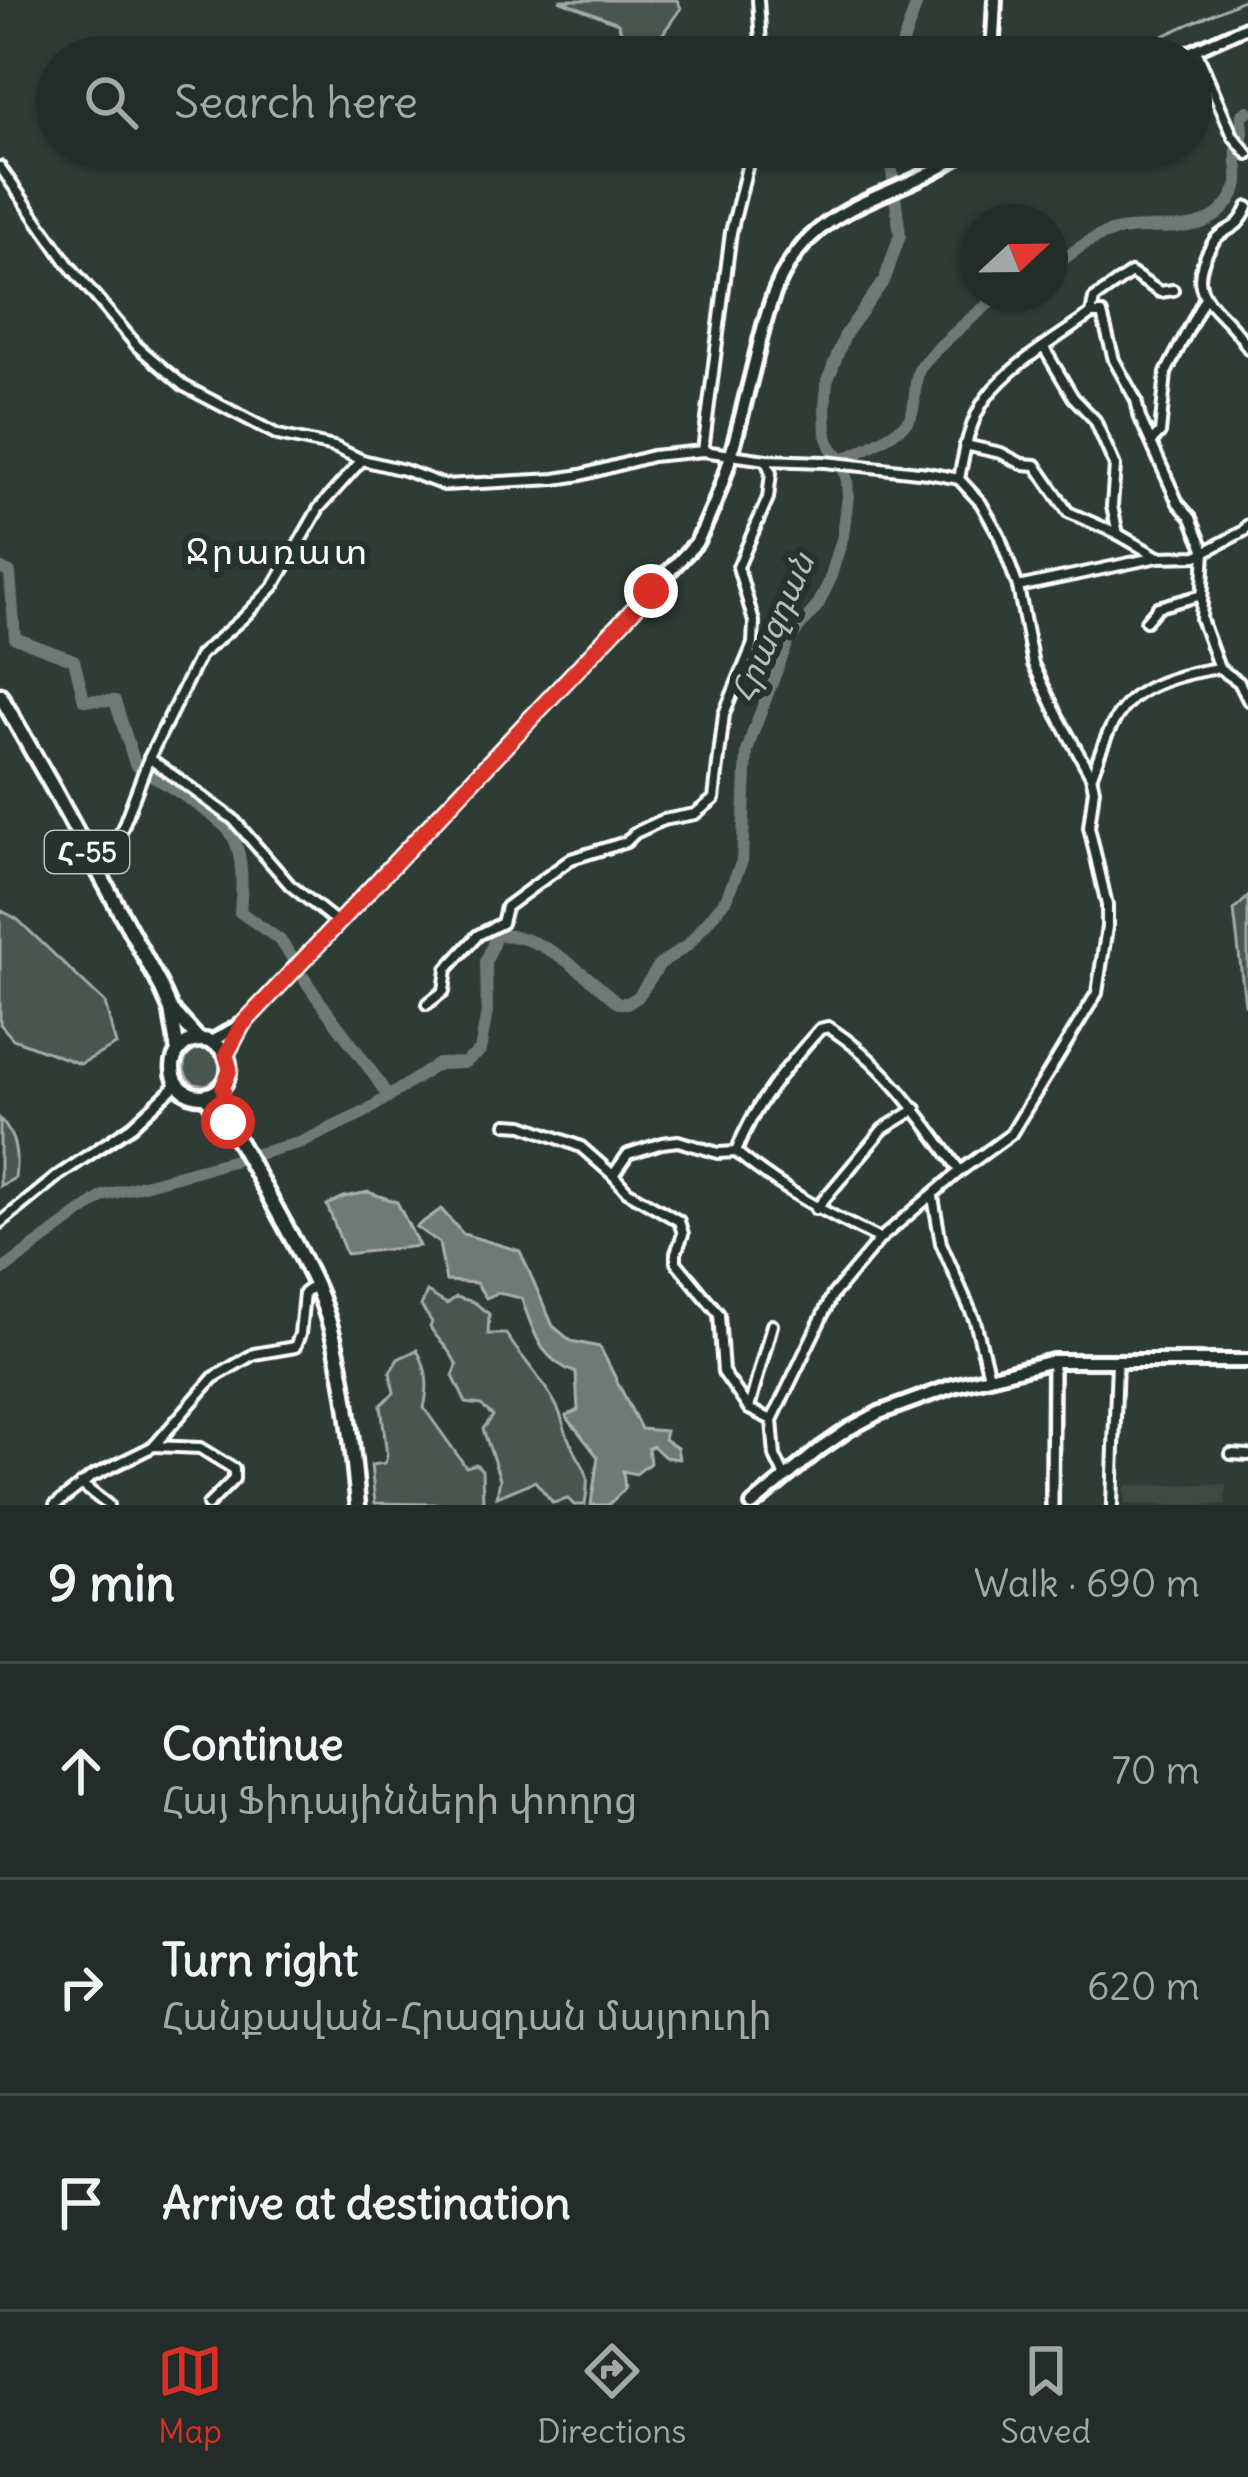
<!DOCTYPE html>
<meta charset="utf-8">
<style>
body{margin:0;font-family:Delius,"Noto Sans Armenian",sans-serif;background:#2b3430;color:#f1f3f6}
.compass{position:absolute;left:960px;top:204px;width:108px;height:108px;border-radius:50%;background:#232c28;box-shadow:0 3px 9px #0004;rotate:68deg}
.stop{position:absolute;width:36px;height:36px;margin:-27px;border:9px solid #d93025;border-radius:50%;background:#fff}
.stop.end{background:#d93025;border-color:#fff;box-shadow:0 3px 12px #0008}
.list{margin:0;padding:0;list-style:none}
h2{display:flex;justify-content:space-between;align-items:center;height:156px;margin:0;padding:0 48px;font-size:51px}
h2 small{font-size:39px;font-weight:400;color:#a3a7a8}
.list li{display:grid;grid-template-columns:78px 1fr auto;gap:36px;align-items:center;box-sizing:border-box;height:216px;padding:0 48px;border-top:3px solid #404845}
.list b{display:block;font-size:45px;white-space:nowrap}
.list p{margin:0;font-size:39px;white-space:nowrap;color:#a3a7a8}
.list em{font-size:39px;font-style:normal;color:#a3a7a8}
.icon{flex:none;width:66px;height:66px;fill:none;stroke:currentColor;stroke-width:2;stroke-linecap:round;stroke-linejoin:round}
.map{position:relative;flex:none;width:1248px;height:1505px;overflow:hidden}
.search{position:absolute;background:#232c28;box-shadow:0 3px 9px #0004;left:36px;right:36px;top:36px;height:132px;display:flex;align-items:center;gap:30px;box-sizing:border-box;padding:0 42px;border-radius:66px;color:#a3a7a8;font-size:45px}
.sheet{height:804px;background:#232c28}
nav{display:flex;justify-content:space-around;align-items:center;box-sizing:border-box;height:168px;border-top:3px solid #404845;background:#232c28;font-size:33px;color:#a3a7a8}
nav a{display:grid;justify-items:center;gap:6px}
nav .on{color:#d93025}
.map>svg:first-child{display:block}
</style>
<div class="map">
<svg width="1248" height="1505" viewBox="0 0 1248 1505">
<rect width="100%" height="100%" fill="#2f3b35"/>
<filter id="ink" filterUnits="userSpaceOnUse"><feTurbulence type="fractalNoise" baseFrequency=".00833" numOctaves="2"/><feDisplacementMap in="SourceGraphic" scale="24" xChannelSelector="R" yChannelSelector="G"/><feConvolveMatrix kernelMatrix="1 2 1 2 8 2 1 2 1" color-interpolation-filters="sRGB"/></filter>
<g filter="url(#ink)">
<path fill="#3c4842" d="M1226,1484L1225,1505H1125V1485Z"/>
<g fill="#4a544f" stroke="#a4aaa7" stroke-width="3">
<path d="M559,0H677L681,8L646,57H630L618,23Z"/>
<path d="M1248,897V1004H1245L1234,910Z"/>
<path d="M0,910L17,919L105,1003L116,1045L80,1064L13,1039L0,1024Z"/>
<circle cx="202" cy="1067" r="18"/>
<path d="M0,1119C16,1137 18,1154 15,1178L0,1186Z"/>
<path d="M427,1292L447,1304L456,1297L474,1302L489,1314L488,1334H506C522,1359 542,1378 556,1405C563,1417 564,1430 570,1442C585,1474 591,1465 585,1505H574L568,1499L553,1503L535,1481L497,1497L500,1479L483,1429L493,1416L481,1405L466,1403L453,1376L457,1366C451,1349 439,1342 430,1327L432,1322L421,1306Z"/>
<path d="M417,1350C428,1369 429,1387 424,1408L466,1467L476,1464L482,1470L483,1505L375,1503L371,1465L385,1463L387,1456L381,1405L394,1393L390,1372L398,1359Z"/>
</g>
<g fill="#707975" stroke="#a9afac" stroke-width="3">
<path d="M368,1192L397,1202L419,1246L346,1254L327,1205L344,1197Z"/>
<path d="M441,1209L463,1234L520,1251L553,1326L571,1341L600,1347L641,1429L666,1431L664,1439L677,1448L679,1459L665,1457L653,1446L648,1448L650,1463L636,1474L623,1471L625,1489L608,1505H591L598,1457L566,1416L578,1410L576,1373C538,1358 535,1333 521,1298L498,1293L486,1298L476,1283L446,1281L439,1243L416,1227Z"/>
</g>
<g fill="none" stroke-linecap="round" stroke-linejoin="round">
<path stroke="#a9afac" stroke-width="3" d="M1116,57L1243,0"/>
<g stroke="#707975" stroke-width="12">
<path d="M898,57L918,0"/>
<path d="M1050,269C1067,257 1085,241 1105,234C1154,217 1212,248 1237,187C1241,175 1235,163 1237,151C1238,144 1242,139 1243,133C1243,127 1241,121 1242,115L1248,111"/>
<path d="M841,460C855,455 906,430 911,416C917,402 913,384 919,370C925,356 986,305 1002,294"/>
<path d="M0,568L10,573L15,638L74,660L84,700L115,701L135,764L140,768"/>
<path d="M153,776C169,786 223,820 232,835C244,856 242,889 240,912L280,940L291,956"/>
<path d="M304,978C330,1019 362,1054 387,1095"/>
<path d="M0,1272L103,1196L302,1142L365,1112L438,1064L464,1063L480,1051L487,1012L486,962L496,936C538,930 588,977 618,1003H628L638,997L660,964L688,945L726,899L742,861L747,752L753,732L788,641L818,605L829,582L843,536L848,496L847,480L841,460L831,448L826,434L825,408L827,382L845,335L885,279L900,235L889,147"/>
</g>
<g stroke="#fff" stroke-width="16">
<g id="minor">
<path d="M758,0L762,57"/>
<path d="M1196,50L1233,136L1248,154"/>
<path d="M0,167L68,264L138,347L184,386L278,435L334,447L362,460L404,470L444,485L555,479L581,475L652,456L703,451L766,460L825,462L928,473L959,479L981,503L999,535L1018,587L1033,664L1058,716L1091,776L1094,789L1089,827L1107,905V927L1097,993L1011,1134L960,1171L880,1239L832,1296L772,1420L775,1456L785,1477"/>
<path d="M1248,207C1246,212 1241,220 1237,224C1229,231 1220,232 1214,241C1176,300 1225,305 1248,348"/>
<path d="M1091,314H1102L1114,360L1136,400L1140,418L1178,503L1191,518L1205,551L1201,619L1219,668"/>
<path d="M1044,348L1073,397L1095,420L1115,466L1112,506L1118,534"/>
<path d="M1151,442L1160,433L1166,373L1204,299"/>
<path d="M965,445L1001,453L1022,464L1036,465L1068,512L1118,534L1158,557"/>
<path d="M703,451L731,232L752,147"/>
<path d="M959,479C964,452 970,420 986,398C1012,363 1057,339 1091,314L1094,299L1131,273L1160,292L1173,290"/>
<path d="M1018,587L1158,557L1197,556L1244,531L1248,525"/>
<path d="M1146,621L1158,607L1202,595"/>
<path d="M149,758L233,819L290,885L338,923"/>
<path d="M1092,775C1101,751 1109,723 1127,704C1147,682 1191,672 1219,668L1239,682L1248,700"/>
<path d="M99,871L113,853L149,758L200,655L243,618L274,586L319,508L362,460"/>
<path d="M427,1004L444,991L447,969L478,935L502,923L506,907L571,859L626,842L635,833L663,820L695,814L714,799L724,714L753,644L754,622L738,567L768,498L771,473L766,460"/>
<path d="M507,1124L523,1125L581,1147L613,1175L627,1191L679,1221L683,1234L676,1253V1262L719,1314L723,1372L749,1409L772,1420"/>
<path d="M736,1152C754,1104 786,1067 820,1029L828,1027C884,1062 922,1118 960,1171"/>
<path d="M613,1175L628,1154L662,1143L678,1141L718,1153L736,1152C780,1189 829,1215 880,1239"/>
<path d="M933,1197L941,1243L975,1321L989,1376"/>
<path d="M816,1209L883,1129L916,1109"/>
<path d="M0,1223L59,1175L132,1126L177,1084"/>
<path d="M749,1408L772,1325"/>
<path d="M1231,1454L1248,1455"/>
<path d="M81,1484L108,1505"/>
<path d="M55,1505L91,1477L154,1446"/>
<path d="M208,1505L234,1479V1469L200,1448L154,1446L213,1378L254,1354L295,1347L300,1334L304,1293L315,1285"/>
<path d="M1112,1505L1117,1361"/>
</g>
</g>
<g stroke="#fff" stroke-width="18">
<g id="tertiary">
<path d="M1179,57L1248,26"/>
<path d="M1052,1505L1053,1361"/>
</g>
</g>
<g stroke="#fff" stroke-width="20">
<g id="secondary">
<path d="M992,57L995,0"/>
<path d="M211,1042L239,1026"/>
<path d="M226,1055L242,1025L696,543C726,489 738,428 753,369C766,318 772,275 811,237C855,194 924,187 970,147"/>
<path d="M752,1505L820,1449L849,1429L879,1413L953,1386L1053,1361H1248"/>
</g>
</g>
<g stroke="#fff" stroke-width="21">
<g id="primary">
<path d="M0,695L53,788L160,985L171,1010L178,1052"/>
<path d="M172,1010L199,1040"/>
<circle cx="201" cy="1068" r="28"/>
<path d="M205,1096C232,1126 246,1155 265,1189C284,1224 305,1259 320,1296C346,1363 351,1435 358,1505"/>
</g>
</g>
<use href="#minor" stroke="#26332d" stroke-width="8"/>
<use href="#tertiary" stroke="#26332d" stroke-width="9"/>
<use href="#secondary" stroke="#26332d" stroke-width="10"/>
<use href="#primary" stroke="#26332d" stroke-width="12"/>
</g>
</g>
<g fill="none" stroke-linecap="round" stroke-linejoin="round" filter="url(#ink)">
<path stroke="#d93025" stroke-width="15" d="M228,1122L223,1087L230,1069L226,1055L242,1025L651,591"/>
</g>
<g text-anchor="middle" dominant-baseline="central" stroke-width="12" stroke-linejoin="round" paint-order="stroke">
<rect fill="#26332d" stroke="#bec2c0" stroke-width="3" x="45" y="831" width="84" height="42" rx="9"/>
<g font-size="27" font-weight="bold" fill="#fff">
<text x="87" y="852">Հ-55</text>
</g>
<g font-size="33" font-style="italic" fill="#b8bcba" stroke="#26332d">
<text transform="translate(772 627) rotate(-66)">Հրազդան</text>
</g>
<g font-size="36" letter-spacing="3" fill="#fff" stroke="#26332d">
<text x="278" y="551">Ջրառատ</text>
</g>
</g>
</svg>
<svg class="compass" viewBox="-18 -18 36 36"><path d="M0-13l5 13h-10z" fill="#e53935"/><path d="M0 13l5-13h-10z" fill="#a3a7a8"/></svg>
<div class="stop" style="left:228px;top:1122px"></div>
<div class="stop end" style="left:651px;top:591px"></div>
<div class="search"><svg class="icon" aria-label="search" viewBox="0 0 24 24"><circle cx="10" cy="10" r="6"/><path d="M15 15l6 6"/></svg>Search here</div>
</div>
<section class="sheet">
<h2>9 min<small>Walk · 690 m</small></h2>
<ul class="list">
<li><svg class="icon" aria-label="ahead" viewBox="0 0 24 24"><path d="M12 20V5M6 11l6-6 6 6"/></svg><div><b>Continue</b><p>Հայ Ֆիդայինների փողոց</p></div><em>70 m</em></li>
<li><svg class="icon" aria-label="right" viewBox="0 0 24 24"><path d="M7 20v-9h11M14 6l5 5-5 5"/></svg><div><b>Turn right</b><p>Հանքավան-Հրազդան մայրուղի</p></div><em>620 m</em></li>
<li><svg class="icon" aria-label="arrive" viewBox="0 0 24 24"><path d="M6 21V4h12l-3 4 3 4H6"/></svg><div><b>Arrive at destination</b></div></li>
</ul>
</section>
<nav>
<a class="on"><svg class="icon" aria-label="map" viewBox="0 0 24 24"><path d="M3 6l6-2 6 2 6-2v14l-6 2-6-2-6 2zM9 4v14M15 6v14"/></svg>Map</a>
<a><svg class="icon" aria-label="directions" viewBox="0 0 24 24"><path d="M12 3l9 9-9 9-9-9zM9 14v-3h6M13 9l2 2-2 2"/></svg>Directions</a>
<a><svg class="icon" aria-label="saved" viewBox="0 0 24 24"><path d="M7 4h10v16l-5-4-5 4z"/></svg>Saved</a>
</nav>
